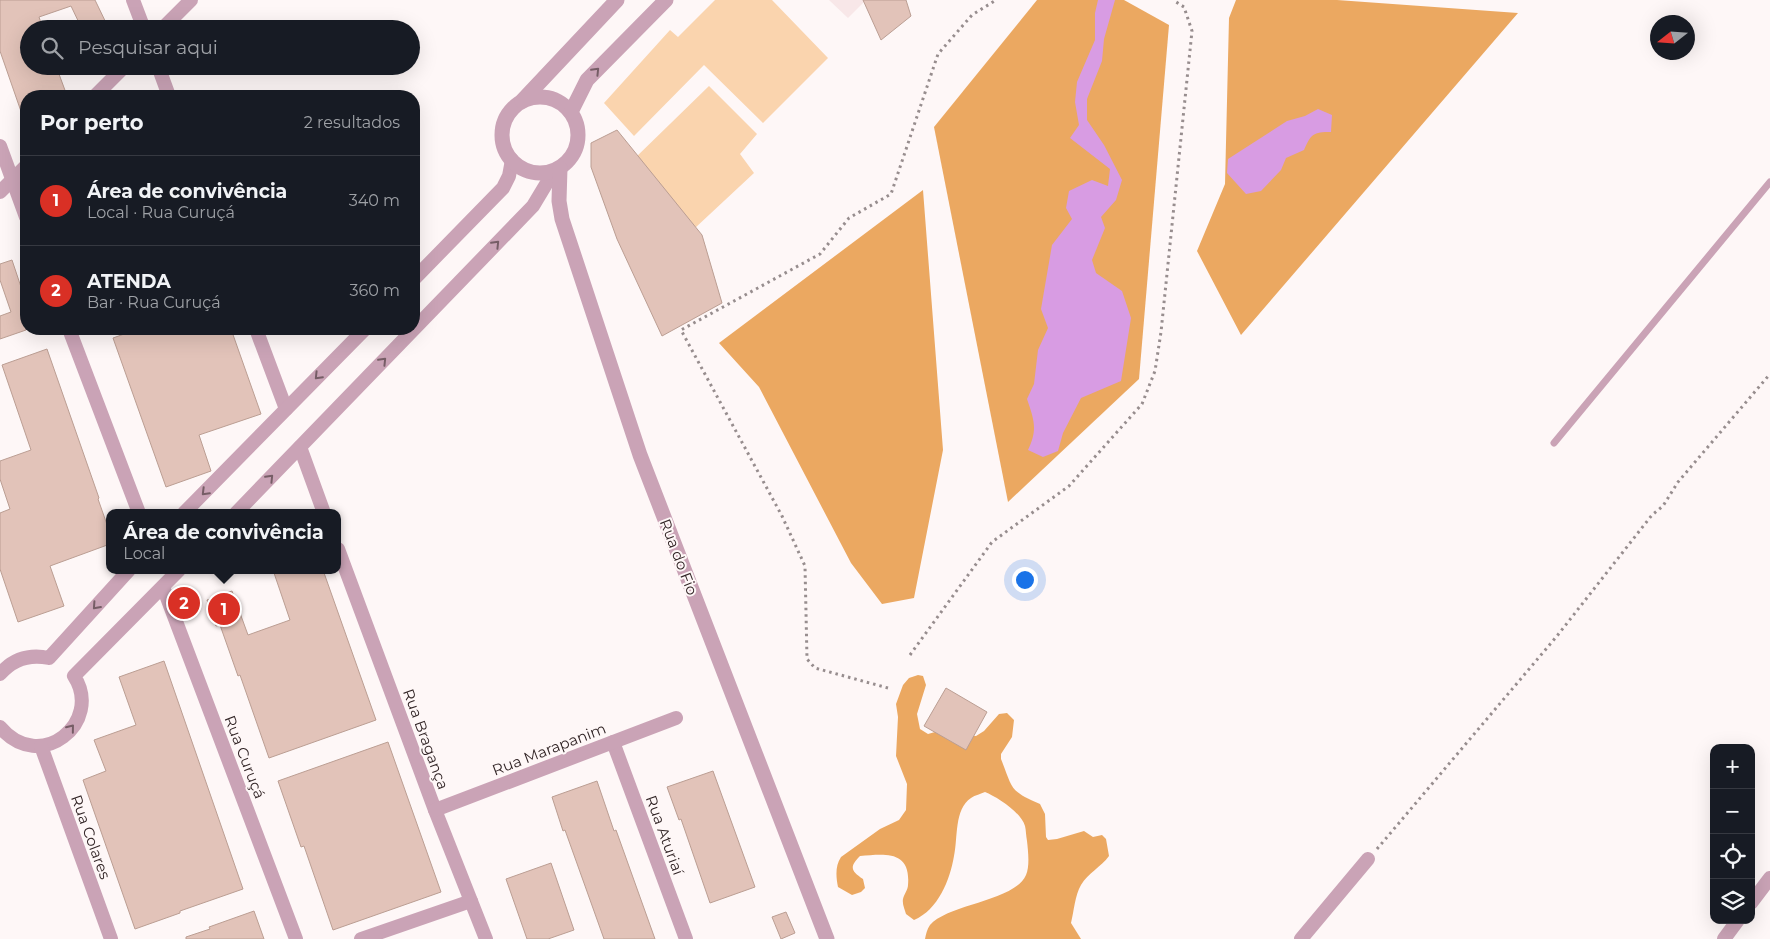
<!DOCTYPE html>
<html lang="pt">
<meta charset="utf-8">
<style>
body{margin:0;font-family:Montserrat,sans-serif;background:#242831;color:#f1f3f6}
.controls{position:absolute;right:15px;bottom:15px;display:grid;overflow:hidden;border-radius:10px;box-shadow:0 5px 20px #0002}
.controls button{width:45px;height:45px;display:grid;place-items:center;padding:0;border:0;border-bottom:1px solid #363941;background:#171b24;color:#f1f3f6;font:25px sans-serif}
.compass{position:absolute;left:1650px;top:15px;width:45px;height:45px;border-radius:50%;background:#171b24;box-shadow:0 5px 20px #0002;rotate:253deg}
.you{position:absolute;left:1024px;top:579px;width:18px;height:18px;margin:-12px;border:4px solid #fff;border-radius:50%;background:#1a73e8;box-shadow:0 0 0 8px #1a73e833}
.badge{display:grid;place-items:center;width:32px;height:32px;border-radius:50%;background:#d93025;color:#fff;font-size:16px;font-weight:700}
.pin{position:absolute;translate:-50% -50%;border:2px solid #fff;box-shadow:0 1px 5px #0006}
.popup{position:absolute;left:106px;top:509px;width:235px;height:65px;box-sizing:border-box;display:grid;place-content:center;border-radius:10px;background:#171b24;filter:drop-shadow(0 1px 4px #0005);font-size:16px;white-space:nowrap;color:#9ea1a6}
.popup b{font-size:19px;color:#f1f3f6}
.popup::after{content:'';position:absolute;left:50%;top:100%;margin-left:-10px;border:10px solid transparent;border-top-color:#171b24}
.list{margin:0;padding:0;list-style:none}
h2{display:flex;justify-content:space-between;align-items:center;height:65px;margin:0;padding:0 20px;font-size:21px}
h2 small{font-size:16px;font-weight:400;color:#9ea1a6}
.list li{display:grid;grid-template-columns:32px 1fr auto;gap:15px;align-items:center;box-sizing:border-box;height:90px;padding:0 20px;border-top:1px solid #363941}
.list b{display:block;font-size:19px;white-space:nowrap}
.list p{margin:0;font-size:16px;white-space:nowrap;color:#9ea1a6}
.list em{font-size:16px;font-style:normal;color:#9ea1a6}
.icon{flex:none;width:28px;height:28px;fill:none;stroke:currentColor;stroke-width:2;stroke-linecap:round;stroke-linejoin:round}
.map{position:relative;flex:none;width:1770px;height:939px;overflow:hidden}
.search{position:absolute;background:#171b24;box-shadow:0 5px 20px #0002;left:20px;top:20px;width:400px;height:55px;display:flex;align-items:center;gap:12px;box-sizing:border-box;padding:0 18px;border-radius:28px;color:#9ea1a6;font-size:19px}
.panel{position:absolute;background:#171b24;box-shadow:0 5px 20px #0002;left:20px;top:90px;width:400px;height:245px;border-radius:20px}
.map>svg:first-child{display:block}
</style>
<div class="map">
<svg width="1770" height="939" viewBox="0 0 1770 939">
<rect width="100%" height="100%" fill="#fef7f7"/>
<path fill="#f8e7e8" d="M829,0H866L848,18Z"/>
<g fill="#fad4ae">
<path d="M715,0H772L828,58L763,123L704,65L634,136L604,103L670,30L678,37Z"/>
<path d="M709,86L757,134L740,154L754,173L695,228L632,161Z"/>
</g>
<g fill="#eba861">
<path d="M1037,0H1124L1169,25L1139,379L1008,502L934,127Z"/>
<path d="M1236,0H1337L1518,13L1241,335L1197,251L1225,184L1229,18Z"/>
<path d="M923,190L943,450L914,598L882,604L851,563L759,387L719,343Z"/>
<path d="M918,675L923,676L926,685L917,714L920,729L928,734L949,728L967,736H976L984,731L999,714L1007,713L1014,720L1012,737L1001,754V759C1013,789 1009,791 1040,804L1045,814L1046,837L1048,840L1057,839L1084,831L1093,837L1102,835L1106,839L1109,856C1101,867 1088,873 1081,885C1075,895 1074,911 1071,923L1081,939H925C926,934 927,929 930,925C948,904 1015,901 1026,875C1030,866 1028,850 1027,841C1026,836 1026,830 1025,826C1021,812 997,797 985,792C981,794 975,795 971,798C954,809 958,838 954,856C950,880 938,910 914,920L906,914C905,910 902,904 903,899C904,894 908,890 908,885C911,850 885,854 860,856C849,867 851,871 863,879L865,888L861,892L852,895L838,887C836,877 835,866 841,857L880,829L899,820L906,810L907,784L896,756L898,717L896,704L903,685L909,678Z"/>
</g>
<g fill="#d89ce3">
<path d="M1098,0H1115L1104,39L1102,61L1087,99V120L1104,145L1122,180L1116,200L1101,217L1105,228L1092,260L1096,273L1122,291L1131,318L1121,381L1081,398L1063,433L1058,451L1043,457L1028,450C1038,429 1034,420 1027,399L1034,384L1038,350L1048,328L1041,309L1052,245L1072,219L1066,208L1069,191L1092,180L1108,186L1110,169L1070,138L1079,125L1075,102L1077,82L1095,40V13Z"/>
<path d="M1318,109L1332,115L1331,132C1313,132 1311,134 1304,150L1286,158L1281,170L1261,191L1246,194L1227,173L1228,159L1287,121L1305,116Z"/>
</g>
<g fill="#e2c3b9" stroke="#bb9e93">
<path d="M0,0H95L109,29H82L71,6L39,17L43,29H29V66H56L66,93L56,96H26V120H24L0,51Z"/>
<path d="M863,0H906L911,16L881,40Z"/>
<path d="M617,130L702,235L722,303L662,336L617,239L591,167V143Z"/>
<path d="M12,260L26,302V330L0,339V316L11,312L0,280V264Z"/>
<path d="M138,329H231L261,414L199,435L211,471L166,487L113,338Z"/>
<path d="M47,349L99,498L98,499L110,533V544L50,566L64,606L18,622L0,569V513L10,509L0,479V461L31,450L2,365Z"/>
<path d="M273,570H323L376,720L269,758L240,675L238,676L220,625L216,626L207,600L232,591L248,635L290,620Z"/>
<path d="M164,661L243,889L180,911V913L135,929L83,780L106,771L94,740L136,725L119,677Z"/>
<path d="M946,688L987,712L966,750L924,726Z"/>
<path d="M388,742L441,892L333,930L304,846L301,847L278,781Z"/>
<path d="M713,771L755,887L710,903L681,819L679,820L667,787Z"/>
<path d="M597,781L614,831L616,830L655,939H604L565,830L563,831L552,797Z"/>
<path d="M551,863L574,930L548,939H527L506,879Z"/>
<path d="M254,911L264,939H186V937L210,929L209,927Z"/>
<path d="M786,912L795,933L781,939L772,917Z"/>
</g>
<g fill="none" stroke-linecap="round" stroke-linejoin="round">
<g stroke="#978d8e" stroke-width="3" stroke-dasharray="2.5 4" stroke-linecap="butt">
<path d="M910,655L992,542L1069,486L1142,404L1155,371L1161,332L1192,31L1184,7L1173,0"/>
<path d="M888,688L815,668L807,659L805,566L782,516L681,330L820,254L849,218L891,194L938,54L972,15L996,0"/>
<path d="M1377,849L1557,636L1652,515L1663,506L1678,482L1770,374"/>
</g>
<path stroke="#caa3b6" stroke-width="7" d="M1554,443L1770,182"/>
<g stroke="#caa3b6" stroke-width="14">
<path d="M133,0L144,29"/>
<path d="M162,29L191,0"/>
<path d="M158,66L169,96"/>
<path d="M95,96L125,66"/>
<path d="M0,146L26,217"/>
<path d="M0,192L26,166"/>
<path d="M414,279L503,188L509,176L512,160"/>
<path d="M69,329L139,513"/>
<path d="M256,329L286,409"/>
<path d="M300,447L324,513"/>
<path d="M184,513L365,329"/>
<path d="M236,513L533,206L554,171"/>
<path d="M338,549L435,810L486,939"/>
<path d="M163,587L296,939"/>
<path d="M0,674C13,659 30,654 49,658L129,570"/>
<path d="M0,727C40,775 104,722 74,676L179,570"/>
<path d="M613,742L686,939"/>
<path d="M41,746L111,939"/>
<path d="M435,810L676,718"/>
<path d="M1751,903L1770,878"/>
<path d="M361,939L471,901"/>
<path d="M1301,939L1368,859"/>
<path d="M1724,939L1738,920"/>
</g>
<g stroke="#caa3b6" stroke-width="15">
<circle cx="540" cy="135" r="38"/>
<path d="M522,101L617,0"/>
<path d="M571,112L587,80L666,0"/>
<path d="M560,168L559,201L562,219L640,455L827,939"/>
</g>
</g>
<defs><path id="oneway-chevron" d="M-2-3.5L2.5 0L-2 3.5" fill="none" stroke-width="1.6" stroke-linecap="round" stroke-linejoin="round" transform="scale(1.25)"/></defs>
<g stroke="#765d66">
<use href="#oneway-chevron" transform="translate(596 71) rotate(-46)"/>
<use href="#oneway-chevron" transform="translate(496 244) rotate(-46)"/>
<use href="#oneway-chevron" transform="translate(383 361) rotate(-46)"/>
<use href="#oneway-chevron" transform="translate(318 376) rotate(134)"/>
<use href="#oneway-chevron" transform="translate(270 478) rotate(-46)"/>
<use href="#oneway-chevron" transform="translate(205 492) rotate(135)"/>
<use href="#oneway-chevron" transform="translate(96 606) rotate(132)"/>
<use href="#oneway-chevron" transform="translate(71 728) rotate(-51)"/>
</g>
<g text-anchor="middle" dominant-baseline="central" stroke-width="4" stroke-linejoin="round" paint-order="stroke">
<g font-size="15" fill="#312425" stroke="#fef7f7">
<text transform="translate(679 557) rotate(69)">Rua do Fio</text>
<text transform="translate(426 739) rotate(70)">Rua Bragança</text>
<text transform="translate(549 749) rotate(-21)">Rua Marapanim</text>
<text transform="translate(245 757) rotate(69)">Rua Curuçá</text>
<text transform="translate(665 835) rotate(70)">Rua Aturiaí</text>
<text transform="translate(91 837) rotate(70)">Rua Colares</text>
</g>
</g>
</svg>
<div class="controls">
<button>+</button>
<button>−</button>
<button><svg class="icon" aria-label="locate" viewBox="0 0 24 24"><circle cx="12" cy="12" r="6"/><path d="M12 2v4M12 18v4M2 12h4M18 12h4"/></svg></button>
<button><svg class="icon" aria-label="layers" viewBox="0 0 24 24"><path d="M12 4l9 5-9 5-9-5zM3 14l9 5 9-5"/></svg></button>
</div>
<svg class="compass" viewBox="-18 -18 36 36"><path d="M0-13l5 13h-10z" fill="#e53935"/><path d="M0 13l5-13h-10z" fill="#9ea1a6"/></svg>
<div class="you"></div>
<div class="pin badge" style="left:224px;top:609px">1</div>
<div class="popup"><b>Área de convivência</b>Local</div>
<div class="pin badge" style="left:184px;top:603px">2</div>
<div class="search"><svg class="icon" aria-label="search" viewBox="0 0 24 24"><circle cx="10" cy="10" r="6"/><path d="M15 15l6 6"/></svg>Pesquisar aqui</div>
<section class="panel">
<h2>Por perto<small>2 resultados</small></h2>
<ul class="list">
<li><span class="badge">1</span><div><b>Área de convivência</b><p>Local · Rua Curuçá</p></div><em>340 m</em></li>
<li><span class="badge">2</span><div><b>ATENDA</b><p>Bar · Rua Curuçá</p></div><em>360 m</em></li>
</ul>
</section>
</div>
